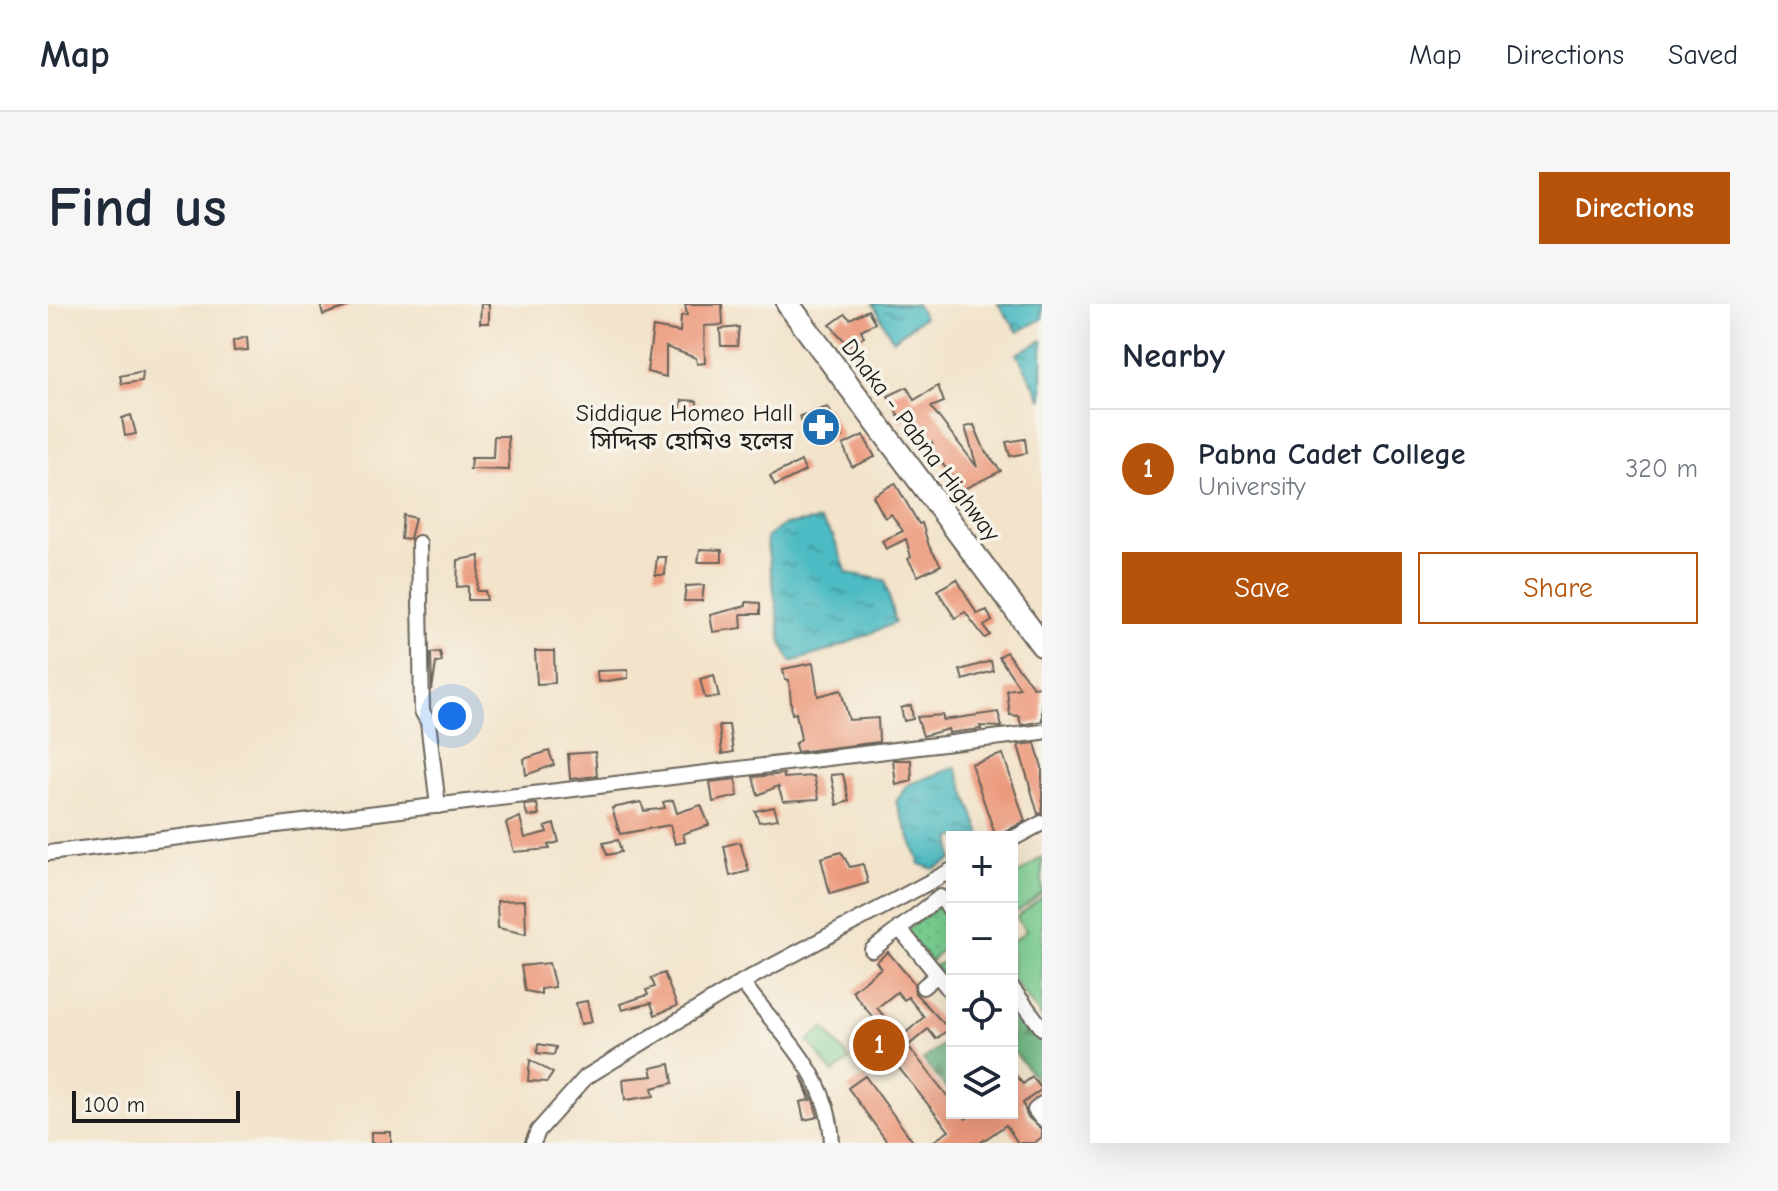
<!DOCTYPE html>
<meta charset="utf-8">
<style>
body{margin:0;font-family:"Comic Neue","Noto Sans Bengali",sans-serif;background:#f6f6f7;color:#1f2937}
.controls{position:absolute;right:24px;bottom:24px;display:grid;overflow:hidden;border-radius:0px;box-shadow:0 8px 32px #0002}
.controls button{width:72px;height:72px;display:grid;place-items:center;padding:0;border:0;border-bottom:2px solid #e0e1e3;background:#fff;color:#1f2937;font:40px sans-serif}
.scale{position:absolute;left:24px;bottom:20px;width:168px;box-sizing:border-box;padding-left:8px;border:4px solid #1c1c1c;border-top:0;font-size:22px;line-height:28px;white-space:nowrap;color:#1c1c1c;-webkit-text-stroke:6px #f7f3e8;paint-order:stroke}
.you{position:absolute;left:404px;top:412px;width:28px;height:28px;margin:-20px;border:6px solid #fff;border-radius:50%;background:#1a73e8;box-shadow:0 0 0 12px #1a73e833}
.badge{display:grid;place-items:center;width:52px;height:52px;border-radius:50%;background:#b45309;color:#fff;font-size:26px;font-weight:700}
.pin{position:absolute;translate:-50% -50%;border:4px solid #fff;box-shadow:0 2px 8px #0006}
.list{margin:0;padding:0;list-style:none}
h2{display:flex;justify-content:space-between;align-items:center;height:104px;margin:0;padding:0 32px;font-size:34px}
h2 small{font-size:26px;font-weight:400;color:#747a83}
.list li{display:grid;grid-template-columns:52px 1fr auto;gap:24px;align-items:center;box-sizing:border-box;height:120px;padding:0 32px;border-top:2px solid #e0e1e3}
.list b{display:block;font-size:30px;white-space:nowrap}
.list p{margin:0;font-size:26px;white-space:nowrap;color:#747a83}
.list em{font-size:26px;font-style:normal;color:#747a83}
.actions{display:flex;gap:16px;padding:24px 32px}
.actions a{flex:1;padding:18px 0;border:2px solid #b45309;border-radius:0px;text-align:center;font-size:28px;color:#b45309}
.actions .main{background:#b45309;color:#fff}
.icon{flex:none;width:44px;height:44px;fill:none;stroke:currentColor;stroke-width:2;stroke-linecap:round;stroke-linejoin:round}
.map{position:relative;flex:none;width:994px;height:839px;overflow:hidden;border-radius:0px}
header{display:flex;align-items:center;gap:48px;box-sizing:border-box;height:112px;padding:0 40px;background:#fff;border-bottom:2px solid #e0e1e3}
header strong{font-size:38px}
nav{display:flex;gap:44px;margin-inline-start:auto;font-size:28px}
.intro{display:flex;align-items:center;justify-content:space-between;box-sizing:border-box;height:192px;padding:0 48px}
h1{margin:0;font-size:56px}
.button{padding:20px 36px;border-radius:0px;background:#b45309;color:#fff;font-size:28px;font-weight:700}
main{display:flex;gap:48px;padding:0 48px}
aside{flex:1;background:#fff;border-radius:0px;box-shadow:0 8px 32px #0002}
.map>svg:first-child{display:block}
</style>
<header>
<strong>Map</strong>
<nav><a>Map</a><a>Directions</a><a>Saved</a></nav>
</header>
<div class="intro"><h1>Find us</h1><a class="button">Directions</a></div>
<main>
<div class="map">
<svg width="994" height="839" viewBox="0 0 994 839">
<defs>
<pattern id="grass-dots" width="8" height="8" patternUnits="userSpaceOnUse" patternTransform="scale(2)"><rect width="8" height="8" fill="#79cd90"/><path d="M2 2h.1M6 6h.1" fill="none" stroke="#68af7c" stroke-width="1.8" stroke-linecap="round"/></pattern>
<pattern id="forest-firs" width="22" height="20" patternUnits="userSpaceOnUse" patternTransform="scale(2)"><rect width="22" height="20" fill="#62b07a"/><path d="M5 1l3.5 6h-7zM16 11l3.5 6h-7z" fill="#508e63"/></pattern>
<pattern id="water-ripples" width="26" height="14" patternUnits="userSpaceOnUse" patternTransform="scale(2)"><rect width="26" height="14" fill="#4dbbc3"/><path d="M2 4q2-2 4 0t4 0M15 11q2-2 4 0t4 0" fill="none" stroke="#3f979e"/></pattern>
</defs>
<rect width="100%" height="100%" fill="#f7f3e8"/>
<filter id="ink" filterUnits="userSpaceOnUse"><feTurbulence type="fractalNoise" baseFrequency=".0125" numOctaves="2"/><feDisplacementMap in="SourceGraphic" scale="16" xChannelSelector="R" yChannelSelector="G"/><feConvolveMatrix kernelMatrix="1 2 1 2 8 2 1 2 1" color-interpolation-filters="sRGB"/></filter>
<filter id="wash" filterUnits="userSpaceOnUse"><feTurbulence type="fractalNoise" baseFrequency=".006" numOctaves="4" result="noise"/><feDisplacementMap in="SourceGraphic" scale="32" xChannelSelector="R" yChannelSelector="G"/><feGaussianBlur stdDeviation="1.8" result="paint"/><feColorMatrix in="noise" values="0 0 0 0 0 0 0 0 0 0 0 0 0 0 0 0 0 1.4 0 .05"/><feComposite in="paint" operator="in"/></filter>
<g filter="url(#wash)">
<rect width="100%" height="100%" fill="#f2e3ca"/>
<path fill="url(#grass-dots)" stroke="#4a7456" stroke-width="2" d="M891,601L904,617V681L886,662L900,656L901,649L892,647L883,658L858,627Z"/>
<g fill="url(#forest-firs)" stroke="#3f664b" stroke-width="2">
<path d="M964,693L994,731V783L964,745Z"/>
<path d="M904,733V792L875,756Z"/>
</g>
<g fill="#79cd90" stroke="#4a7456" stroke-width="2">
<path d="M994,553V589L969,608L964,601V575Z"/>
<path d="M994,593V714L964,674V638L978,627L968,614Z"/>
<path d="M776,724L802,756L785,769L760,737Z"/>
</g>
<g fill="url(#water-ripples)" stroke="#346c70" stroke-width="2">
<path d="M825,0H868L876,13L845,36Z"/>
<path d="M950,0H994V15L970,28Z"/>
<path d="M994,36V96L969,50Z"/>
<path d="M772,216L785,232L799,269L837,276L847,319L783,346L743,358L734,340L718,234L735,221Z"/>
<path d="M908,463L934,533H904V556L885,565L872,560L848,498L859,481Z"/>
</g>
<g id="blocks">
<g fill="#ec997c" fill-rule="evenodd">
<path d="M272,0H302V2L275,11Z"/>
<path d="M433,0H441V19H432Z"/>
<path d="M637,0H674L675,21L656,22L657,59L649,60L648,54L618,43V73L599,68L605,23L632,28L633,12L639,11Z"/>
<path d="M820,6L827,19L813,26L816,33L800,41L782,21L797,10L802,15Z"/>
<path d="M691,23L689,42H673L672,25Z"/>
<path d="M199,33L200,46L186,47L185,37Z"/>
<path d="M95,67L94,77L74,80L72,72Z"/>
<path d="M890,82L896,98L883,103L929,163L917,123L926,121L937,147L953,167L914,186L891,155L887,157L884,138L879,141L864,112L853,117L840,92L859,83L866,96Z"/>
<path d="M634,96L649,97V109L632,106Z"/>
<path d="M780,103L795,133L763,145L752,112Z"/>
<path d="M83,111L88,130L77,132L74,114Z"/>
<path d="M815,131L827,153L804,163L795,141Z"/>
<path d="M446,132H460L461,166L422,165L423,154H445Z"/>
<path d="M977,135L979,149L962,152L958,138Z"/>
<path d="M753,157L757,167L727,182L722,172Z"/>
<path d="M847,179L871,220L874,219L881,242L893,261L870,272L860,255L863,253L858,235L838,245L834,237L855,227L843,210L837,214L825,192Z"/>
<path d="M355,211L367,214L362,235H353Z"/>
<path d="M652,245L674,246V258H650Z"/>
<path d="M432,252L429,287H437L439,296H420V282L409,283L410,256Z"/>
<path d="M609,253H618L617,271H607Z"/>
<path d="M909,275L929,310L939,306L944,317L936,322L942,331L937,334L917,308L907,314L889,286Z"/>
<path d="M656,281L654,297H636L638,282Z"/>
<path d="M698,298L712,299V310H693L694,324L665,328L662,311L698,302Z"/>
<path d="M487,347H506L507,379L489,380Z"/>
<path d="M392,348L394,358L388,359L384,386L383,349Z"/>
<path d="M958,348L985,383L994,382V417L973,421L971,412L962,411L959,386L972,384L951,353Z"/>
<path d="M943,357L945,367L915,376L912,366Z"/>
<path d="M765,359L770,392L793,386L801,416L830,414L831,438L749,448L747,440L753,435L748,409L744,410L741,376H737L735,365Z"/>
<path d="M580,366V374L550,378L549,367Z"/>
<path d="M666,371L671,393L657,394L652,375Z"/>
<path d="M863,401L865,415L856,417L853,404Z"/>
<path d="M950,408L954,423L932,422L933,425L901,429L900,425L875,432L869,413L895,411V416Z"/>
<path d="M671,421H681L685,448L674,450Z"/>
<path d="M987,439L994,463V509L990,510L970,441Z"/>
<path d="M501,447L506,461L478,471L476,455Z"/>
<path d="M547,448L549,472L522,475L520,450Z"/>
<path d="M955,450L977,517L948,533L923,460Z"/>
<path d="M845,456H863L864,477L848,481Z"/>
<path d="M736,470V474L766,472L771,495L735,497L730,482L710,491L705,473Z"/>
<path d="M795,470L801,497L789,501L783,471Z"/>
<path d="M688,475L690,492L665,498L662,478Z"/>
<path d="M625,496L629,509L653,501L661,521L635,530L637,538L627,540L622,521L572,530L564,504L593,498L596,507L617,504L615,498Z"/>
<path d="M489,500L491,511L480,513L476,501Z"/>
<path d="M726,503L730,515L711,518L707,507Z"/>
<path d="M472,513L477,534L499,528L497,523L506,520L511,538L500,541L502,545L466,548L458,519Z"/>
<path d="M570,536L573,548L559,551L555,539Z"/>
<path d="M692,538L701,567L682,572L676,542Z"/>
<path d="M793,548L802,563L815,560L820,579L782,590L773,554Z"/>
<path d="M477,596L478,630L450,624L449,597Z"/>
<path d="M840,648L866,679L867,689L901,725L888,735L880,725L860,742L904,798V809H913L918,815L926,809H964V766L975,780L984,773L994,785L975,799L979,812L994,826V833L986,839H970L958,821L932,839H883L901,827L821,726L830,720L804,687L833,664L828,658ZM849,688L856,696L860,693L876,713L853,733L829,704Z"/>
<path d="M501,659L507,683L493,685V690L477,687L473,662Z"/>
<path d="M616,669L629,702L607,711L603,699L574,706L572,700L600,691L598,686L607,683L603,674Z"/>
<path d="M539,697L544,718L533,720L528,699Z"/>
<path d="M490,740L508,743L506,751L489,749Z"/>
<path d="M482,756L505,769L499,778L480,777Z"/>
<path d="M622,760L625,779L604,784L606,792L577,796L575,775L605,772L603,764Z"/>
<path d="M753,772L765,796L770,813L756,816L752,798L762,796Z"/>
<path d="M817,772L866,839H840L800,784Z"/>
<rect x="323" y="828" width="20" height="11"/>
</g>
</g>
</g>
<g filter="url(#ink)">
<use href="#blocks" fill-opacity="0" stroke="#676259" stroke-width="2"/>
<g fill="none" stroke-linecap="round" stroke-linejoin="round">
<g stroke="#676259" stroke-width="18">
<g id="minor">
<path d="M371,239L374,407L380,418L390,502"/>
<path d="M964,535L994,519"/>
<path d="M0,549L994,428"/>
<path d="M851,624L904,689"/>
<path d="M824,646L892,593L904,608"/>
<path d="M694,678C733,732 781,769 784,839"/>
<path d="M875,683L888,672"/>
<path d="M964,684L994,724"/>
<path d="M994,800L987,806L994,815"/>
<path d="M485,839L490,827L538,773L694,678L904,566"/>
</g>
</g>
<g stroke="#676259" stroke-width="26">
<path id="highway" d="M740,0L994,341"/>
</g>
<use href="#minor" stroke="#fff" stroke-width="14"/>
<use href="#highway" stroke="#fff" stroke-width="22"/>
</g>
</g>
<defs>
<g id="pharmacy-disc" transform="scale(2)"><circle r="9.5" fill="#1f6fb2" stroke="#f7f3e8"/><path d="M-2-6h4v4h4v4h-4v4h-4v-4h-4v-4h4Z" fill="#fff"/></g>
</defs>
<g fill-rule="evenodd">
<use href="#pharmacy-disc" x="773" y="123"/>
</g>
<g text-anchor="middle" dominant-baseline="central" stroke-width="7" stroke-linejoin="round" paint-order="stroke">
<g font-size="24" fill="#1c1c1c" stroke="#f7f3e8" text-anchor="end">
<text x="745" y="109">Siddique Homeo Hall<tspan x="745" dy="28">সিদ্দিক হোমিও হলের</tspan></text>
</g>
<g font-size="24" fill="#1c1c1c" stroke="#f7f3e8">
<text transform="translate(873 136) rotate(53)">Dhaka - Pabna Highway</text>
</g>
</g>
</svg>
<div class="controls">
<button>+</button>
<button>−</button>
<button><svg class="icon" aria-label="locate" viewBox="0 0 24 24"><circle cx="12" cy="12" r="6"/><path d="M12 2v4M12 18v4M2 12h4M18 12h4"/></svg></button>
<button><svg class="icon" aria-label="layers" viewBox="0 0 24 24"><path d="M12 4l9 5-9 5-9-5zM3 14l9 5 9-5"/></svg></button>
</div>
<div class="scale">100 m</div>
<div class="you"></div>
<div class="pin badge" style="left:831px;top:741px">1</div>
</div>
<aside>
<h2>Nearby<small></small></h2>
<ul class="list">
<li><span class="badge">1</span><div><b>Pabna Cadet College</b><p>University</p></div><em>320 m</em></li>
</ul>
<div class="actions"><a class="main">Save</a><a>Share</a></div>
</aside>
</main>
